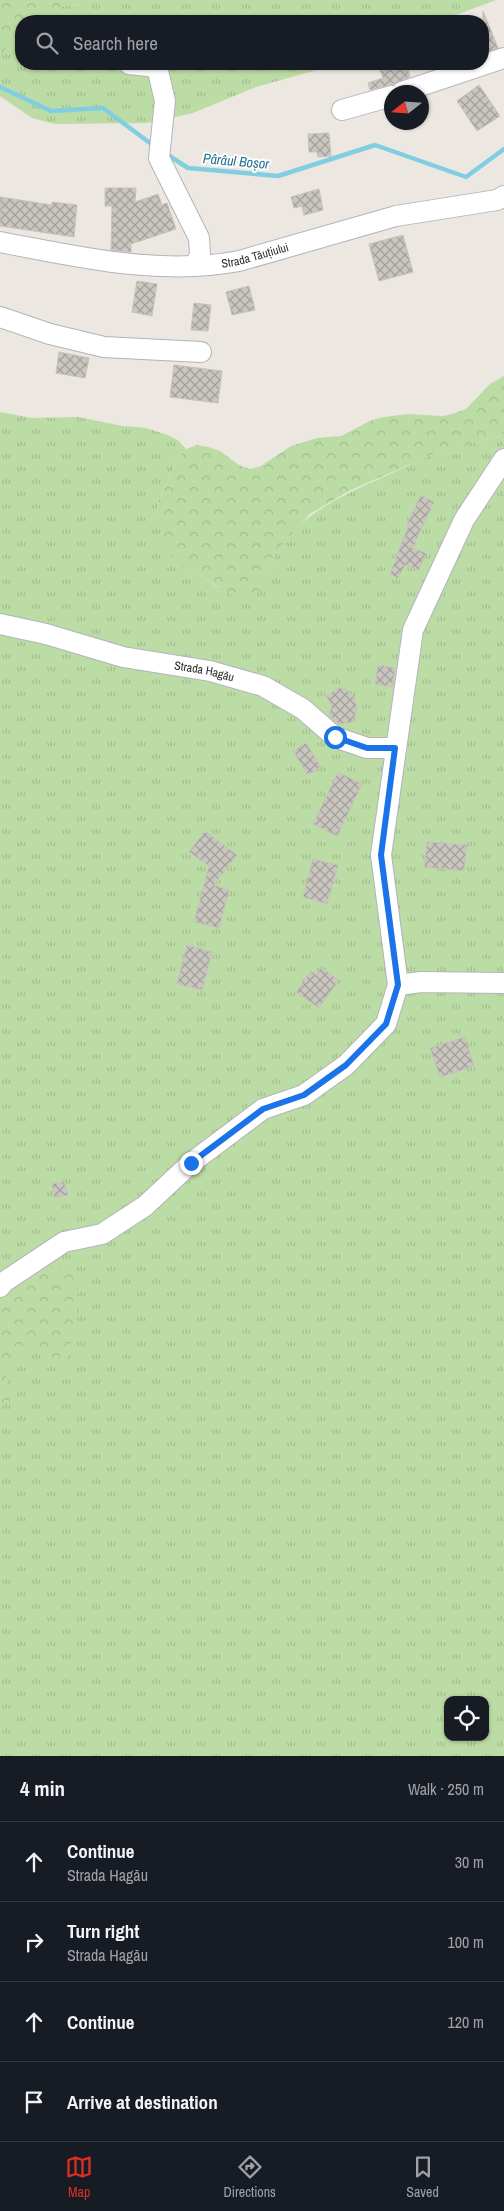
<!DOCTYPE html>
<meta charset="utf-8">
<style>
body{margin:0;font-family:"Archivo Narrow",sans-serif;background:#20242c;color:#f1f3f6}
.controls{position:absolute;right:15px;bottom:15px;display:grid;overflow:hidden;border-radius:10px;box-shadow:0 1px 4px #0004}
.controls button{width:45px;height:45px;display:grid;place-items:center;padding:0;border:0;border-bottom:1px solid #363941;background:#171b24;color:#f1f3f6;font:25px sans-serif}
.compass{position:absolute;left:384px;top:85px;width:45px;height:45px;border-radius:50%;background:#171b24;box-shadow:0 1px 4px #0004;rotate:253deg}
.stop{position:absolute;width:15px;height:15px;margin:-11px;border:4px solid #1a73e8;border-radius:50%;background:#fff}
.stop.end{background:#1a73e8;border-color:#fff;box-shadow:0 1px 5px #0008}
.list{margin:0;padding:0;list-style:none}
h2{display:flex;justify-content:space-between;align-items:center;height:65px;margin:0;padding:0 20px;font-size:21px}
h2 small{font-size:16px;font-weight:400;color:#9ea1a6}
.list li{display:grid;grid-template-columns:32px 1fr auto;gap:15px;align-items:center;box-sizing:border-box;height:80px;padding:0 20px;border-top:1px solid #363941}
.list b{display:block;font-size:19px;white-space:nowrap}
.list p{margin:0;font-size:16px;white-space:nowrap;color:#9ea1a6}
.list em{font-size:16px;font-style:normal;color:#9ea1a6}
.icon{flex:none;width:28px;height:28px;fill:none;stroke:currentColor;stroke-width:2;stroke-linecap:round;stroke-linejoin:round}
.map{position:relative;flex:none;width:504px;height:1756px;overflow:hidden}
.search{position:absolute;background:#171b24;box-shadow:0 1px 4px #0004;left:15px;right:15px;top:15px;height:55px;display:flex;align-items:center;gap:12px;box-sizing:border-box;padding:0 18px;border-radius:20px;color:#9ea1a6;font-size:19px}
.sheet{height:385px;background:#171b24}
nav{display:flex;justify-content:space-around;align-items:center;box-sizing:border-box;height:70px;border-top:1px solid #363941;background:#171b24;font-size:14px;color:#9ea1a6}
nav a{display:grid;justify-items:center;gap:2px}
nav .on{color:#d93025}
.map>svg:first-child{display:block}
</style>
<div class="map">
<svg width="504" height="1756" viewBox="0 0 504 1756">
<defs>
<pattern id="grass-tufts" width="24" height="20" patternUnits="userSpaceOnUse" patternTransform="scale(1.25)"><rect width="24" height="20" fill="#bcdca5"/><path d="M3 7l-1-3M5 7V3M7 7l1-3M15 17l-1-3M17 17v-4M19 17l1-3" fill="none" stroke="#a2bd8e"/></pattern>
<pattern id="forest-crowns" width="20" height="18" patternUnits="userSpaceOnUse" patternTransform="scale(1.25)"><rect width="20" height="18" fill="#bcdca5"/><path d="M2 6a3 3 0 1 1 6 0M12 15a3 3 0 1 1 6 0" fill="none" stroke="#a2bd8e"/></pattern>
<pattern id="building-cross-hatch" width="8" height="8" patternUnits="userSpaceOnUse" patternTransform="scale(1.25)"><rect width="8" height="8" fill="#c9c5bf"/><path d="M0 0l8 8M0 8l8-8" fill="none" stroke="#a4a09c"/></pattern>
</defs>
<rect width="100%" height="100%" fill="#ede7e1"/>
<g fill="url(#grass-tufts)" fill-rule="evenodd">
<path d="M92,0H496L440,21H21V64H338L256,87L193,113L148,123L55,124L32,118L0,96V57L14,29L22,20L37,9L53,6L78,5Z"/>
<path d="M0,412L32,418L78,417L123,426L146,428L168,435L179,441L186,449L178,458L159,500L157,511L179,565L200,575L219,588L265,579C280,524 334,499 381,478C397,471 413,462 429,456C451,447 476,443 499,436L504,433V1756H0ZM448,1700H485V1737H448Z"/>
</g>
<g fill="url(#forest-crowns)">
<path d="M0,0H92C66,12 41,0 19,23C10,33 9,47 0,57Z"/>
<path d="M504,376V433L499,436L431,455L349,491L310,514L287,539L273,557L261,590L251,596L240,598L229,594L200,575L179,565L171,556L166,546L157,511L159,500L178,458L186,449L197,445L208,447L220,451L239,465L250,469L261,466L291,446L317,438L341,436L372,420L384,417L408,414L443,416L455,413L466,409L490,384Z"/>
<path d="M76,1266L79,1310L63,1374L35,1344L5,1368L10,1402L0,1407V1306L3,1300L48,1267Z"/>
</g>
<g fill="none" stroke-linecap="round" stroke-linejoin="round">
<g stroke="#82cee1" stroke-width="4.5">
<path d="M0,87L51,111L103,108L154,146"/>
<path d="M165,153L188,168L278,176L375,145L466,177L504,149"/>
</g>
</g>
<g fill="url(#building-cross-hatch)" stroke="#c8c2bb">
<path d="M483,11L498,48L483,53Z"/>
<path d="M382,64H407L410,77L393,84L370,90L368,83L383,78L380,70L384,69Z"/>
<path d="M479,85L500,116L477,131L457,101Z"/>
<path d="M329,133L331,156L318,157L317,152H309L308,134Z"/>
<path d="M105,188H136L135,202L158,194L162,205L167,203L176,229L131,244V252L111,250L112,206H105Z"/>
<path d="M319,189L323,210L304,215L302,206L294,208L291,197Z"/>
<path d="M0,197L52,205V202L77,205L74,237L0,226Z"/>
<path d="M403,235L413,272L379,281L369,244Z"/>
<path d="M137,281L157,284L152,316L132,312Z"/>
<path d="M249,286L255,310L232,315L226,292Z"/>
<path d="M194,303L211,305L208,331L191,330Z"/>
<path d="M59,352L89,358L85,378L56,373Z"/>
<path d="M174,365L222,371L218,403L170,397Z"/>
<path d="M421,495L434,502L412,548L426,553L419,570L405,565L398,578L390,574L409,524H407Z"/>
<path d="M378,665L395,668L392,687L375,684Z"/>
<path d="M339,688L346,689L355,698L357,709L353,722L339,724L329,715L332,705L326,696Z"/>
<path d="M306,743L321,767L308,775L293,751Z"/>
<path d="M338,772L362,784L337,836L313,824Z"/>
<path d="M205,831L237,855L214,885L229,890L219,928L194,922L209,866L189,852Z"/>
<path d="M427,842L467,845L464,871L424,867Z"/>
<path d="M313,859L338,865L327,904L303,897Z"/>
<path d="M187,945L212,952L202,990L177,984Z"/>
<path d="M321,968L339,980L319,1008L296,992L311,971L316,975Z"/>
<path d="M465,1037L474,1066L440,1077L430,1048Z"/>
<path d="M64,1182L68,1195L55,1197L52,1184Z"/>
</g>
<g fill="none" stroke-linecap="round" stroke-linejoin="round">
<g stroke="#b2b4bb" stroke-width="22">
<g id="minor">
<path d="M129,64L157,67L165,101L159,158L199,238L200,254L195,266"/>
<path d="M402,92L504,58"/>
<path d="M342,110L392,96"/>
<path id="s1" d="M0,242C79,257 159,276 239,261L396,216L497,200L504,196"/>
<path d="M0,317L50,334L104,347L201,352"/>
<path id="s2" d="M0,624L46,634L123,657L210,671L263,686L303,709L335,737L367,748H395"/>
<path d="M398,985L421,982L504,983"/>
<path d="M0,1287L4,1282L64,1242L102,1234L145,1206L191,1163L263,1109L304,1095L346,1065L386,1024L398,985L381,855L413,630L464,520L504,459"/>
</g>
</g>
<use href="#minor" stroke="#fff" stroke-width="20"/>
</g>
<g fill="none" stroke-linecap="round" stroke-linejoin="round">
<path stroke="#1a73e8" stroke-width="6" d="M191,1163L263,1109L304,1095L346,1065L386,1024L398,985L381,855L395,748H367L335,737"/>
</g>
<g text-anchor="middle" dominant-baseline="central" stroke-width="4" stroke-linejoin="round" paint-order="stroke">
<g font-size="12" fill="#2d2d2d" stroke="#fff">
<text stroke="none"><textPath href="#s1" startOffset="258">Strada Tăuțiului</textPath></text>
<text stroke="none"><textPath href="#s2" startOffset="210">Strada Hagău</textPath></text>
</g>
<g font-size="14" font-style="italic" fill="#1f718f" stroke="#fff">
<text transform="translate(236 161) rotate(5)">Pârâul Boșor</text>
</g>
</g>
</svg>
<div class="controls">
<button><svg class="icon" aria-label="locate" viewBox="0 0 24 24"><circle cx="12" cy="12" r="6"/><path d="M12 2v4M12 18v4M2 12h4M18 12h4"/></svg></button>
</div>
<svg class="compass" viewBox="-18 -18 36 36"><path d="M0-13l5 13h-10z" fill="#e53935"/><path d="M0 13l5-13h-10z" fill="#9ea1a6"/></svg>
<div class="stop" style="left:335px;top:737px"></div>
<div class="stop end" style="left:191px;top:1163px"></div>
<div class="search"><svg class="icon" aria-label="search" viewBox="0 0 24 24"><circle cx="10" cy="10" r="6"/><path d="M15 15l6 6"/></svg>Search here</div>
</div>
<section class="sheet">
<h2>4 min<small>Walk · 250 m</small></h2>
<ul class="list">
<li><svg class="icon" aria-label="ahead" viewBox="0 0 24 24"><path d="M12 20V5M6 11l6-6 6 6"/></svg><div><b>Continue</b><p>Strada Hagău</p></div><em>30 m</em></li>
<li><svg class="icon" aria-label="right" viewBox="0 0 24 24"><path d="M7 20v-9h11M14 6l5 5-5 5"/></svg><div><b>Turn right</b><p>Strada Hagău</p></div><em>100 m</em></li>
<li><svg class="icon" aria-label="ahead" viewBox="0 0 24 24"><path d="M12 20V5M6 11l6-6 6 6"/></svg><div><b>Continue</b></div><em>120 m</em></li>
<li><svg class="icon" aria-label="arrive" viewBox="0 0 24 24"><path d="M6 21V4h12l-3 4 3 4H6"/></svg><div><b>Arrive at destination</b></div></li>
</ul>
</section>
<nav>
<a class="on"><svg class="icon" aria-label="map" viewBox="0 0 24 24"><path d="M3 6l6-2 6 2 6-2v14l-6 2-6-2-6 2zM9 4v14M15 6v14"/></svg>Map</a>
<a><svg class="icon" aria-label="directions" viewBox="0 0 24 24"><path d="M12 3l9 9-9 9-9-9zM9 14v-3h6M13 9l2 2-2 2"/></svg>Directions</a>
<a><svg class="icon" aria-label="saved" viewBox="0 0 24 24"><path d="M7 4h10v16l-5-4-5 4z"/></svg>Saved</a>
</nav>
